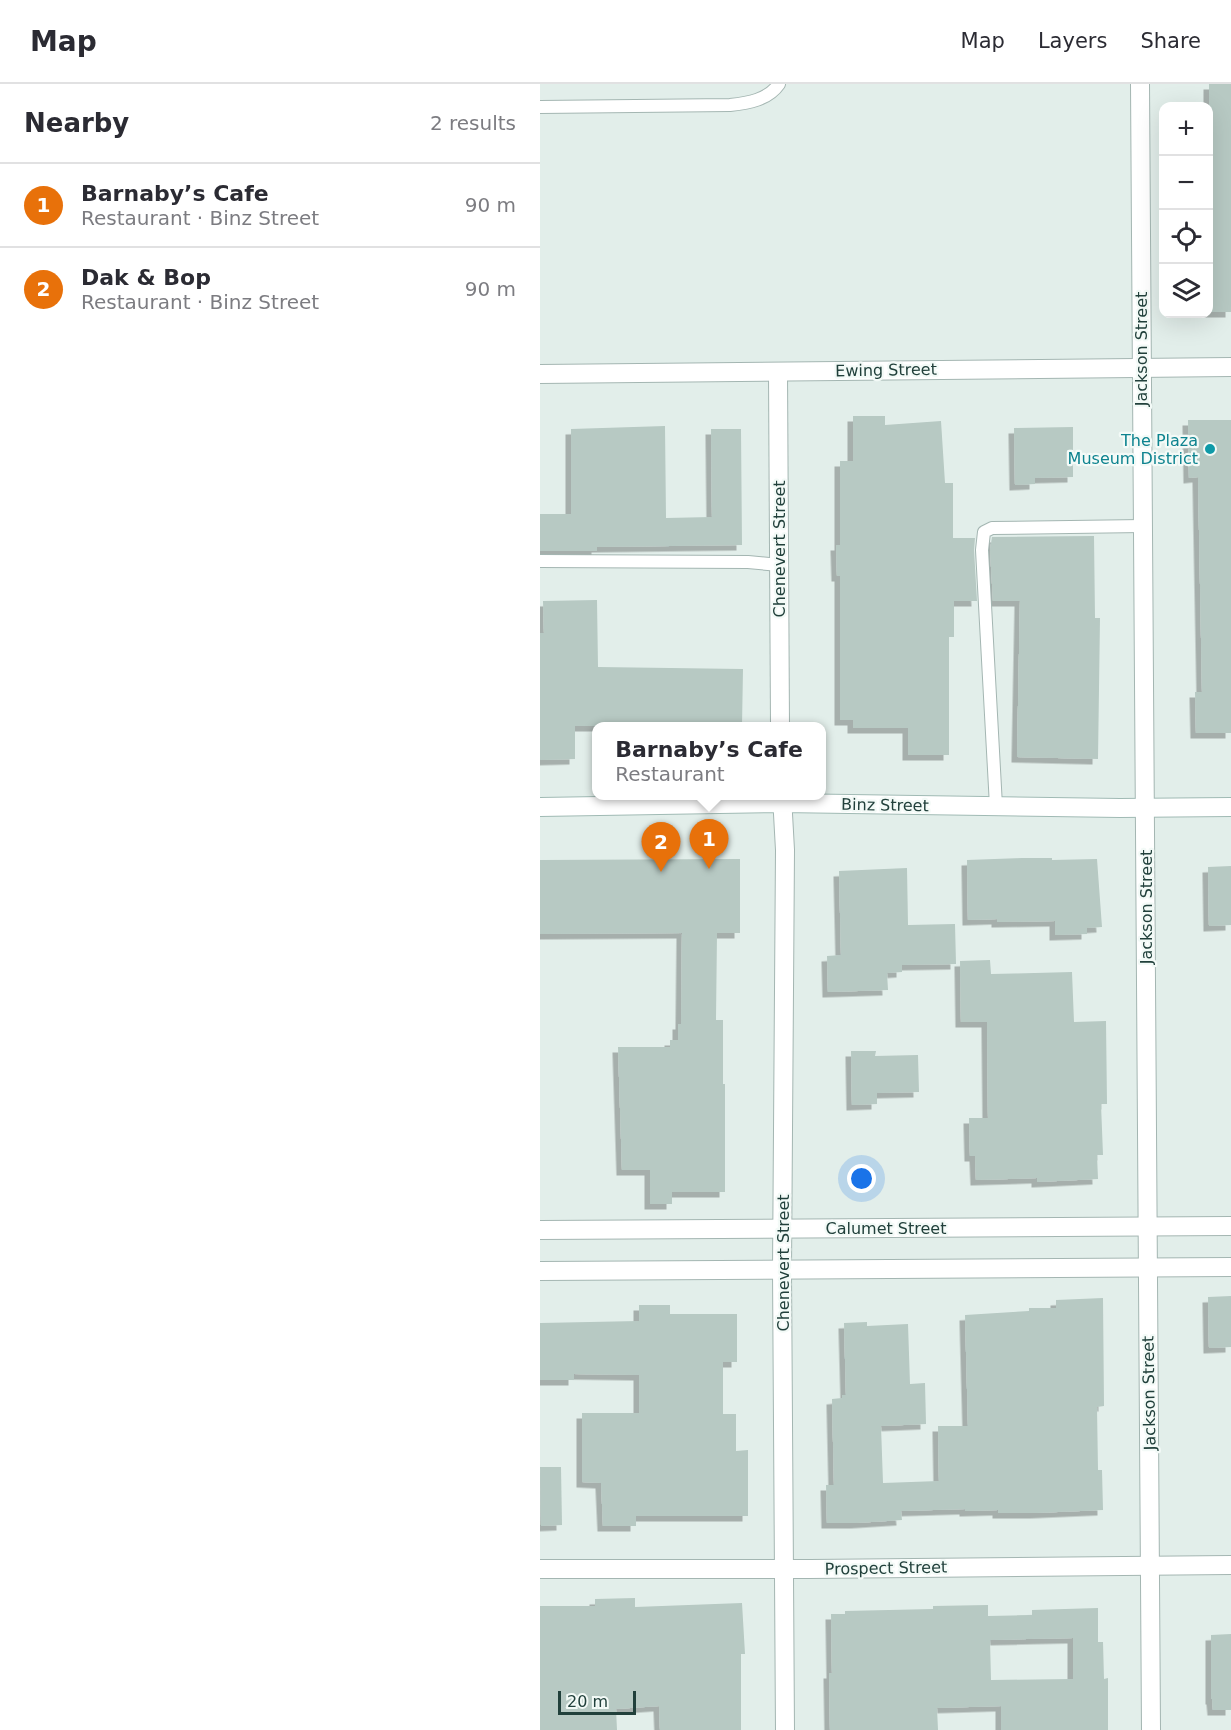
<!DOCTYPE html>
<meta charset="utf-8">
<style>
body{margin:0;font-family:"DejaVu Sans",sans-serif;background:#f2f2f3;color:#2b2b33}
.controls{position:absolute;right:18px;top:18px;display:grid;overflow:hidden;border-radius:12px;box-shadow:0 6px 24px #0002}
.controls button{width:54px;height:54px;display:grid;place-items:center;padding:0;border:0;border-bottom:2px solid #e1e1e2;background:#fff;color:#2b2b33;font:30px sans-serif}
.scale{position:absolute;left:18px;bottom:15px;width:78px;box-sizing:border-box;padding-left:6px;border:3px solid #21403b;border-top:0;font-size:16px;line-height:21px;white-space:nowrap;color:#21403b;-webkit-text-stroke:4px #f3faf7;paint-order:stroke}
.you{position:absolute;left:322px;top:1095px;width:21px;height:21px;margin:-15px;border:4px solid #fff;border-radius:50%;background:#1a73e8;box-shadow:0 0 0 9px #1a73e833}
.badge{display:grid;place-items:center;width:39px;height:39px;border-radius:50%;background:#895841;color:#fff;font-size:20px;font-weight:700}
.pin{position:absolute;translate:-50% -50px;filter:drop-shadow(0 2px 3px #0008)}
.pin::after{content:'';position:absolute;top:32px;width:21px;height:18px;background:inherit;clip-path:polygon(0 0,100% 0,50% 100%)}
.popup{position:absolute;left:52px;top:638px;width:234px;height:78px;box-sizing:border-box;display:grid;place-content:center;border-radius:12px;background:#fff;filter:drop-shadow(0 2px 4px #0005);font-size:20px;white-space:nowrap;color:#7c7c81}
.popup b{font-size:22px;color:#2b2b33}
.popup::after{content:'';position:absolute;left:50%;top:100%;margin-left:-12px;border:12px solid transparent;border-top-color:#fff}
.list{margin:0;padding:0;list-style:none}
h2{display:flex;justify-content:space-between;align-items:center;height:78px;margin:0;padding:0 24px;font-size:26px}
h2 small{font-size:20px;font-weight:400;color:#7c7c81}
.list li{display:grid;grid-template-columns:39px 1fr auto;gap:18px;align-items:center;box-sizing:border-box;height:84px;padding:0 24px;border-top:2px solid #e1e1e2}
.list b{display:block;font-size:22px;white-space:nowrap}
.list p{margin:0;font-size:20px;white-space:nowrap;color:#7c7c81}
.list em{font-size:20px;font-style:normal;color:#7c7c81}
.icon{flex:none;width:33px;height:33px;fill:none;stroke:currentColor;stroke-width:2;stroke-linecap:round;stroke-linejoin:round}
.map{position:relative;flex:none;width:691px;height:1646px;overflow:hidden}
header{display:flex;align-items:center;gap:36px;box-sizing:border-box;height:84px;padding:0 30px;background:#fff;border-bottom:2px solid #e1e1e2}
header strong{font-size:28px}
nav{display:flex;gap:33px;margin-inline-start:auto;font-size:21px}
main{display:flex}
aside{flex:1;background:#fff}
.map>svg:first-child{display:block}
</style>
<header>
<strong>Map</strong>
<nav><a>Map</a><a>Layers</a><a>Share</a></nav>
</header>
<main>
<aside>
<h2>Nearby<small>2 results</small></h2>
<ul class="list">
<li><span class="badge" style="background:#e8710a">1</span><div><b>Barnaby’s Cafe</b><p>Restaurant · Binz Street</p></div><em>90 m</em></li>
<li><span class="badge" style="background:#e8710a">2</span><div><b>Dak &amp; Bop</b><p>Restaurant · Binz Street</p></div><em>90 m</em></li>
</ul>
</aside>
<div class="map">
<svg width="691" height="1646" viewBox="0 0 691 1646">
<defs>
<filter id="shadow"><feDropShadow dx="-5.5" dy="5.5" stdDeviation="0" flood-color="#0004"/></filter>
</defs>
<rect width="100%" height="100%" fill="#e2eeea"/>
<g fill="#b7c9c3" fill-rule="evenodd" filter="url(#shadow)">
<rect x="669" y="0" width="22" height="228"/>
<path d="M313,332H345V341L401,337L405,399H413V454H435L434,466L437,517H414V553H409V671H368V644H313V636H300V492H297L296,461H300V377H313Z"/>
<path d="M648,336H691V649H656L655,608H662L658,393L649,394Z"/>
<path d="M125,342L126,434L172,433L171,345H201L202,461L57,463V467H0V430H31V345Z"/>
<path d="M533,343V393L495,394V400L475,401L474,344Z"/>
<path d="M554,452L555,534H560L558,675L477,673L480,517H453L450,466L452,453Z"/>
<path d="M57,516L58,583L203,585L202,642H35V675L0,676V549H4L3,517Z"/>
<path d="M482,774H512V776L557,775L562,843L547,844V850L515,851V837L457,838V835L428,836L427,776Z"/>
<path d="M200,775V849H177L176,936H183V1000H185V1108H132V1120H110V1086H82L78,963H130V956H138V940H141L142,849L0,850V776Z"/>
<path d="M691,782V841L669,842L668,783Z"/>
<path d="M367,784L368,841L415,840L416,880L362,881V888L347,889L348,906L288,908L287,872L301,871L299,787Z"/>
<path d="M450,876L451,890L532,888L534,938L566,937L567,1020H561L563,1071H557L558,1095L497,1098V1094L436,1096L435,1072H430L429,1034H448L447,938H421L420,877Z"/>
<path d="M311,967H336L335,972L378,971L379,1008L337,1009V1020L312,1021Z"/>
<path d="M691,1212V1263L669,1264L668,1213Z"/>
<path d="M563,1214L564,1322L557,1323L558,1386H562L563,1426L495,1429H458V1426L425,1427V1425L361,1427L362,1436L316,1439H287L286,1401H294L292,1315L302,1314V1311H306L304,1239L327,1238V1242L368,1240L370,1300L385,1299L386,1340L341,1342L343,1399L399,1397L398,1342H428L425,1231L489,1227V1224H516V1216Z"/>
<path d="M99,1221H130V1230H197V1278H183V1330H196V1367L208,1366V1432H96V1442H63L61,1399L42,1398V1329H99V1291L34,1290V1296H0V1239L99,1237Z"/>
<path d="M0,1383H21L22,1441L1,1442Z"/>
<path d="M95,1514V1523L202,1519L205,1570H201V1646H120L119,1622L76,1625L77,1646H0V1522H55V1515Z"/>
<path d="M448,1521V1532L492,1531V1526L558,1524V1558H563L564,1595L568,1594V1646H461V1622L397,1624L398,1646H290L289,1589H292L291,1530H305V1527L393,1525V1522ZM533,1554V1595L451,1596L450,1556Z"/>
<path d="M691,1550V1626H673L672,1615H671V1551Z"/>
</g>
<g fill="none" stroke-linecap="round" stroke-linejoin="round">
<g stroke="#a4b6b2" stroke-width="14">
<g id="service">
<path d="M0,23L190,21C208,19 228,16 239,0"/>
<path d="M0,477L208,478L239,481"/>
<path d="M456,722L442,466L444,448L452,444L603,442"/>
</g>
</g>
<g stroke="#a4b6b2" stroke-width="20">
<g id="minor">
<path d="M600,0L611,1646"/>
<path d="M238,288L240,642"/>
<path d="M0,290L691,283"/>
<path d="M242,712L245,766L242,1186L245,1646"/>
<path d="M0,1146L691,1142"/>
<path d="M0,1187L691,1183"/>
<path d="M0,1485H270L691,1481"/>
</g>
</g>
<g stroke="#a0bab4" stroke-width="20">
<path id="secondary" d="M0,723L242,719L580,724L691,723"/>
</g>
<use href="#service" stroke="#fff" stroke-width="12"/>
<use href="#minor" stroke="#fff" stroke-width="18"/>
<use href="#secondary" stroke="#fff" stroke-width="18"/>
</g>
<circle fill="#0f9aa8" stroke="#f3faf7" stroke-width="2" cx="670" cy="365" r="6"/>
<g text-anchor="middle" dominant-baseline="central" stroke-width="4.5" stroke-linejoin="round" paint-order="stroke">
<g font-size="16" fill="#21403b" stroke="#f3faf7">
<text transform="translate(601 265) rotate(-90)">Jackson Street</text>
<text transform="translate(346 286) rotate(-1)">Ewing Street</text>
<text transform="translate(239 465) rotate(-90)">Chenevert Street</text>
<text transform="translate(345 721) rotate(1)">Binz Street</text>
<text transform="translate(606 823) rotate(-90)">Jackson Street</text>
<text x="346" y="1144">Calumet Street</text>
<text transform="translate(243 1179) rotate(-90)">Chenevert Street</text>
<text transform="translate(609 1309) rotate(-91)">Jackson Street</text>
<text transform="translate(346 1484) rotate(-1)">Prospect Street</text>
</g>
<g font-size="16" fill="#0d838f" stroke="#f3faf7" text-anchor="end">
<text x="658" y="356">The Plaza<tspan x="658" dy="18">Museum District</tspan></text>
</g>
</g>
</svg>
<div class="controls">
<button>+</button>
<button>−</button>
<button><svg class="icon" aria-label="locate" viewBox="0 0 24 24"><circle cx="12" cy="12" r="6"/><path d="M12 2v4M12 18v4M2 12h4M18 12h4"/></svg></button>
<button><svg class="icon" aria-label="layers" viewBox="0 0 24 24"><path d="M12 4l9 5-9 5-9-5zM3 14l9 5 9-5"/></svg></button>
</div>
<div class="scale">20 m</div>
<div class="you"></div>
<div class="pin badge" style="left:169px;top:785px;background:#e8710a">1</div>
<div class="popup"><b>Barnaby’s Cafe</b>Restaurant</div>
<div class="pin badge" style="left:121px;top:788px;background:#e8710a">2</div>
</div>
</main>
